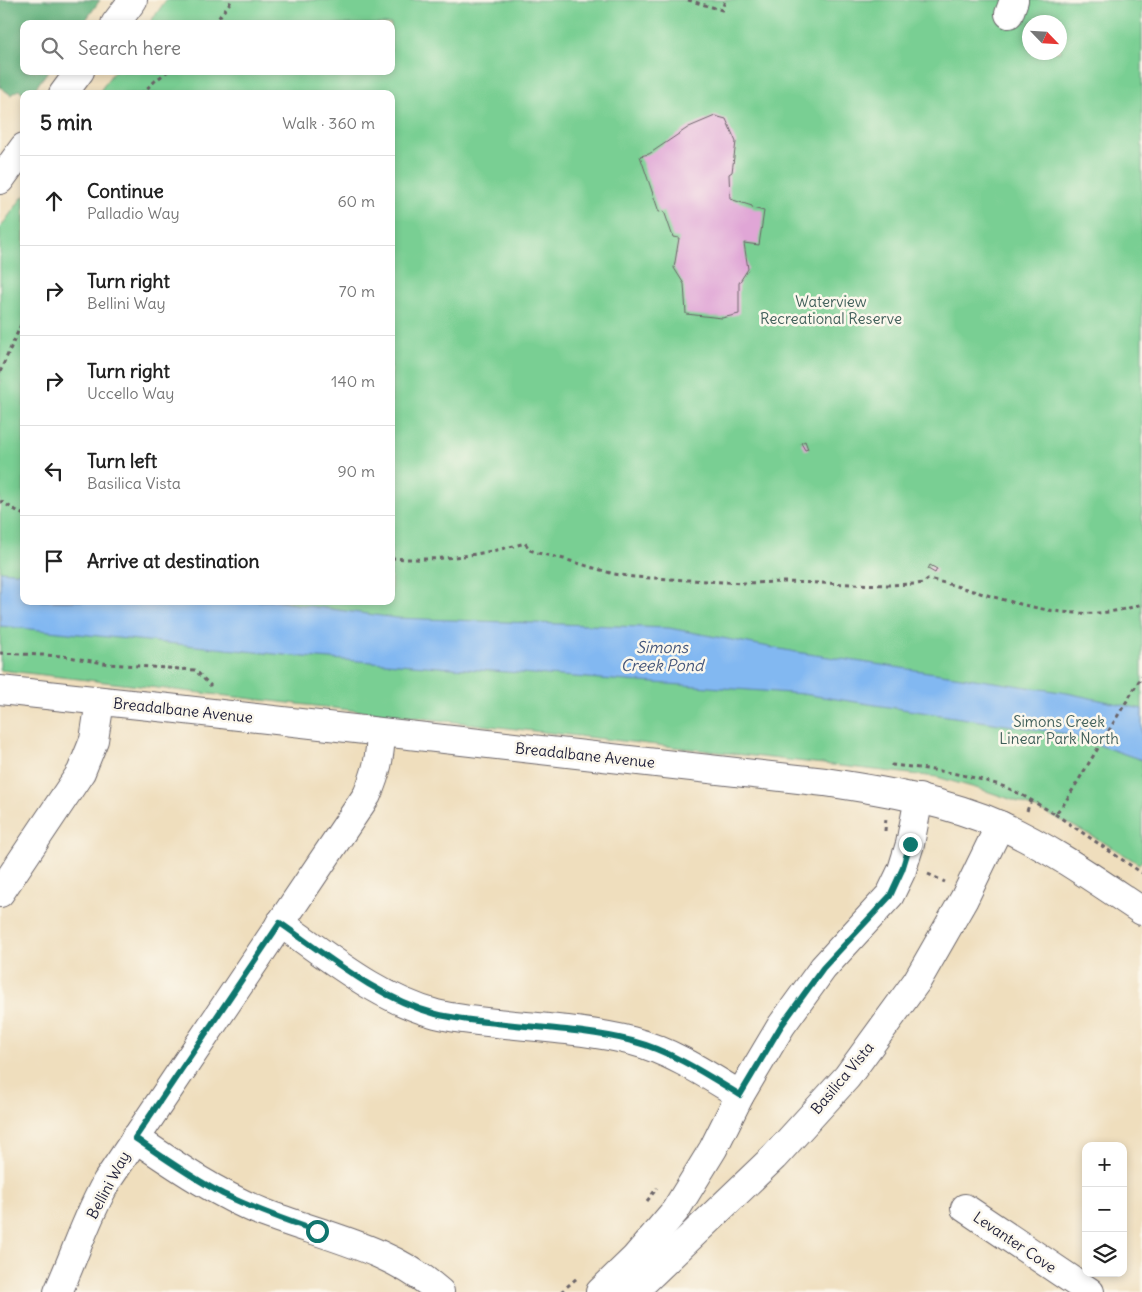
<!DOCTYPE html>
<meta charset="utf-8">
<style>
body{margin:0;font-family:Delius,sans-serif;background:#f6f6f6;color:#222}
.controls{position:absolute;right:15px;bottom:15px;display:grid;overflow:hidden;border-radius:10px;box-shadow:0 2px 8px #0003}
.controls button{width:45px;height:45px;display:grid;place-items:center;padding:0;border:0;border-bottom:1px solid #e0e0e0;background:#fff;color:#222;font:25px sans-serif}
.compass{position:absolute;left:1022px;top:15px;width:45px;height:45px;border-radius:50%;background:#fff;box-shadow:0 2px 8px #0003;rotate:115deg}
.stop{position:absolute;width:15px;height:15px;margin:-11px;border:4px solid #0f766e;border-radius:50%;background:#fff}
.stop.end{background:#0f766e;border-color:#fff;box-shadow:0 1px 5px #0008}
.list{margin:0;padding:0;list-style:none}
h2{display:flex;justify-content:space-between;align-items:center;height:65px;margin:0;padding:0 20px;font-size:21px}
h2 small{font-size:16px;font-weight:400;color:#767676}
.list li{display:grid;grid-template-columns:32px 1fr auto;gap:15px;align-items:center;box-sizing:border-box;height:90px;padding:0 20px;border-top:1px solid #e0e0e0}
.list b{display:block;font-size:19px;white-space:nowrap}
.list p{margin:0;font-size:16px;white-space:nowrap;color:#767676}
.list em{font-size:16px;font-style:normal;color:#767676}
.icon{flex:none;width:28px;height:28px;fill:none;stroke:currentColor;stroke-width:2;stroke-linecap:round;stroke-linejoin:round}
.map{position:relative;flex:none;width:1142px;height:1292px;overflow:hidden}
.search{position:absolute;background:#fff;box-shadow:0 2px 8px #0003;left:20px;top:20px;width:375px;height:55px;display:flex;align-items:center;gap:12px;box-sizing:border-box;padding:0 18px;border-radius:10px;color:#767676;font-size:19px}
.panel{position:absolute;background:#fff;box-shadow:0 2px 8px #0003;left:20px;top:90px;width:375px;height:515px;border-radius:10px}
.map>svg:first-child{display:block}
</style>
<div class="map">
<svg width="1142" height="1292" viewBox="0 0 1142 1292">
<rect width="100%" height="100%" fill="#fbf7ec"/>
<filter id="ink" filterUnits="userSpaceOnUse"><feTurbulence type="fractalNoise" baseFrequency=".02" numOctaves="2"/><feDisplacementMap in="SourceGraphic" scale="10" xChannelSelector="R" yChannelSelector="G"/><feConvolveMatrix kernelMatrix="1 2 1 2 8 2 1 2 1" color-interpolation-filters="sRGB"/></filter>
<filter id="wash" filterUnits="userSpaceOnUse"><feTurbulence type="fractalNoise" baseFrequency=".0096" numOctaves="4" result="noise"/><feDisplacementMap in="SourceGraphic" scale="20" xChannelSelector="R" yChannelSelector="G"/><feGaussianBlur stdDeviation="1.12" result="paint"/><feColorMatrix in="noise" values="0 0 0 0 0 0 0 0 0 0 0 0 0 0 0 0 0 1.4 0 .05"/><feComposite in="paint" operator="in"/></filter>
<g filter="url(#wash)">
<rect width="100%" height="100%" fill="#efdebd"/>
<path fill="#79cf93" stroke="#4e7867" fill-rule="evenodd" d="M166,0H1142V861L1139,864C1097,837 1052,813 1004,797C982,789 960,784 937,777L0,670V228L24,195V601H391V94H98L114,71H391V24H149ZM1030,22H1060V52H1030Z"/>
<path fill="#62b27d" stroke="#426a5c" d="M0,0H100L83,24H24V71H48L31,94H25L19,90L11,95L0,87Z"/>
<path fill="#82b8f1" stroke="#526d96" d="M0,571L24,573V601H274L396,618L669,628L796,652L1067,693L1142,709V760L1066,734L803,694L304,657L0,626Z"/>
<g id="blocks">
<g fill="#e0a6d6">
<path d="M715,116L726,119L736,142L732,172L729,174L730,199L752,206V208L764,211L759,245L744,243L748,269L739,283V314L722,318L686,314L684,284L674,268L679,238L673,237L664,211L659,212L640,156L649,154L689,127Z"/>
<path d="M805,441L808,449L805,450L801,443Z"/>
<path d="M930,565L937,569L935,573L928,569Z"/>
</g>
</g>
</g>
<g filter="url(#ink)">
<use href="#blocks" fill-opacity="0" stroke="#6a6468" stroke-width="1"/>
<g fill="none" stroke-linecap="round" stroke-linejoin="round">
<g stroke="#6a6468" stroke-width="30">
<g id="minor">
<path d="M1009,14L1014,0"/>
<path d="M115,24L133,0"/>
<path d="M63,94L80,71"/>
<path d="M0,180L24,147"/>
<path d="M0,690L168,708L825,782C885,791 946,801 1002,826C1052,849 1097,881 1142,911"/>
<path d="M0,893L81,772L94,740L100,701"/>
<path d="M280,923C329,957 377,998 436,1014C456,1019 477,1021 497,1023C541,1028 588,1030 632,1041C671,1051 706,1074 740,1095"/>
<path d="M135,1138C176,1166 217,1194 264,1213C324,1236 390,1248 440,1292"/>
<path d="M965,1208L1090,1292"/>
<path d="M58,1292C75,1255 87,1216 107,1181L367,795C377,772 380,757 381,733"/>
<path d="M600,1292L635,1258L675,1211L713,1149L740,1095L781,1026L823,968L890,895L902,870L910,844L919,798"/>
<path d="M633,1292L774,1157L847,1077L917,981L964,899L1000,825"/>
</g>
</g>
<g stroke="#6a6468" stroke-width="3" stroke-dasharray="4 4" stroke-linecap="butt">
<path d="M688,0L722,10L725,0"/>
<path d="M214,24L232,0"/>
<path d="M141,94L155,81L168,71"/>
<path d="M0,372L24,318"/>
<path d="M0,501L24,515"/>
<path d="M391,558C437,562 481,555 525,543L530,550L538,553L564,559L614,574L634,577L742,583L785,582L887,585L916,584L923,583L928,579C1000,595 1067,630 1142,604"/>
<path d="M0,653L63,656L109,664L195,670L211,686"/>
<path d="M892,766V765C931,769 968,774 1005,787C1022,794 1039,805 1055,814L1064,804L1142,676"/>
<path d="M1027,811L1031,800"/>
<path d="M1055,814L1142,873"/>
<path d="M885,831L886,817"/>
<path d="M928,874L945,882"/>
<path d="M647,1201L657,1188"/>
<path d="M561,1292L577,1278"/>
</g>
<use href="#minor" stroke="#fff" stroke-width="28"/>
</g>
</g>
<g fill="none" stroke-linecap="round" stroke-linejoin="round" filter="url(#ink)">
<path stroke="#0f766e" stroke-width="6" d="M317,1231C285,1220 254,1209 223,1194C192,1178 164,1158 135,1138L280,923C329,957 377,998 436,1014C456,1019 477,1021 496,1023C541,1028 588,1030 632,1041C671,1051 706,1074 740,1095L781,1026L823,968L890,896L902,870L910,844"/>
</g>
<g text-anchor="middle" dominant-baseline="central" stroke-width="5" stroke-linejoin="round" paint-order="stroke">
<g font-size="15" fill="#405f5a" stroke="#fbf7ec">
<text x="831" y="301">Waterview<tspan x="831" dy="17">Recreational Reserve</tspan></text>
<text x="1059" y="721">Simons Creek<tspan x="1059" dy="17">Linear Park North</tspan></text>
</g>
<g font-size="15" fill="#22223b" stroke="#fbf7ec">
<text transform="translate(183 710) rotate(6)">Breadalbane Avenue</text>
<text transform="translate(585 755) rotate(6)">Breadalbane Avenue</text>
<text transform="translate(842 1078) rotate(-50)">Basilica Vista</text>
<text transform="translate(108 1185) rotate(-62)">Bellini Way</text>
<text transform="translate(1015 1242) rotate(34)">Levanter Cove</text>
</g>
<g font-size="16" font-style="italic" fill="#44567b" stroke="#fbf7ec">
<text x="662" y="647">Simons<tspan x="662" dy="18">Creek Pond</tspan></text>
</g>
</g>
</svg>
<div class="controls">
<button>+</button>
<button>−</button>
<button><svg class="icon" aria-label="layers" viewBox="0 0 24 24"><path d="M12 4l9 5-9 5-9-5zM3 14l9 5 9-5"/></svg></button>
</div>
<svg class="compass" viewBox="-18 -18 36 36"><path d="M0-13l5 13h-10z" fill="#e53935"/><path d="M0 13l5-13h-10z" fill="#767676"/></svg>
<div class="stop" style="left:317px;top:1231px"></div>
<div class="stop end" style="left:910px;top:844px"></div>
<div class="search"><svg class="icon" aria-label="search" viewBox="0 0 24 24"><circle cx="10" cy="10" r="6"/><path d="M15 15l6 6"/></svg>Search here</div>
<section class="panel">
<h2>5 min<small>Walk · 360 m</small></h2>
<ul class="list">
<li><svg class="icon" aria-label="ahead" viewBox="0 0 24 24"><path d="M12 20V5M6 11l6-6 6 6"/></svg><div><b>Continue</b><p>Palladio Way</p></div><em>60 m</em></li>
<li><svg class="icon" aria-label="right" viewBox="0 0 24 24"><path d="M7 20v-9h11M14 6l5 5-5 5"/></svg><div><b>Turn right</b><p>Bellini Way</p></div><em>70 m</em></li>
<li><svg class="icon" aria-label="right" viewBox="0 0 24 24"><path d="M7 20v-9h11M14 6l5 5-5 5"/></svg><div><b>Turn right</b><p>Uccello Way</p></div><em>140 m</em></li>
<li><svg class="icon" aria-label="left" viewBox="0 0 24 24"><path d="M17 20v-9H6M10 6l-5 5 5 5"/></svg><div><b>Turn left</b><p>Basilica Vista</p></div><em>90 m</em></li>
<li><svg class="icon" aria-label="arrive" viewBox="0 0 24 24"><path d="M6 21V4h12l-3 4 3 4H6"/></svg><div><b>Arrive at destination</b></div></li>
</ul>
</section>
</div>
